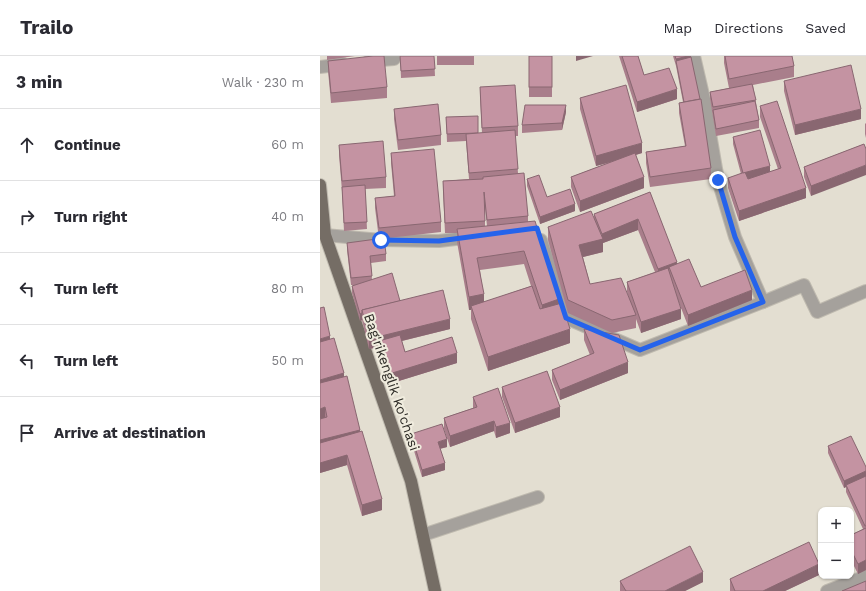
<!DOCTYPE html>
<meta charset="utf-8">
<style>
body{margin:0;font-family:"Work Sans",sans-serif;background:#f7f7f7;color:#2b2b33}
.controls{position:absolute;right:12px;bottom:12px;display:grid;overflow:hidden;border-radius:8px;box-shadow:0 1px 3px #0004}
.controls button{width:36px;height:36px;display:grid;place-items:center;padding:0;border:0;border-bottom:1px solid #e1e1e2;background:#fff;color:#2b2b33;font:20px sans-serif}
.stop{position:absolute;width:12px;height:12px;margin:-9px;border:3px solid #2563eb;border-radius:50%;background:#fff}
.stop.end{background:#2563eb;border-color:#fff;box-shadow:0 1px 4px #0008}
.list{margin:0;padding:0;list-style:none}
h2{display:flex;justify-content:space-between;align-items:center;height:52px;margin:0;padding:0 16px;font-size:17px}
h2 small{font-size:13px;font-weight:400;color:#7c7c81}
.list li{display:grid;grid-template-columns:26px 1fr auto;gap:12px;align-items:center;box-sizing:border-box;height:72px;padding:0 16px;border-top:1px solid #e1e1e2}
.list b{display:block;font-size:15px;white-space:nowrap}
.list em{font-size:13px;font-style:normal;color:#7c7c81}
.icon{flex:none;width:22px;height:22px;fill:none;stroke:currentColor;stroke-width:2;stroke-linecap:round;stroke-linejoin:round}
.map{position:relative;flex:none;width:546px;height:535px;overflow:hidden}
header{display:flex;align-items:center;gap:24px;box-sizing:border-box;height:56px;padding:0 20px;background:#fff;border-bottom:1px solid #e1e1e2}
header strong{font-size:19px}
nav{display:flex;gap:22px;margin-inline-start:auto;font-size:14px}
main{display:flex}
aside{flex:1;background:#fff}
.map>svg:first-child{display:block}
</style>
<header>
<strong>Trailo</strong>
<nav><a>Map</a><a>Directions</a><a>Saved</a></nav>
</header>
<main>
<aside>
<h2>3 min<small>Walk · 230 m</small></h2>
<ul class="list">
<li><svg class="icon" aria-label="ahead" viewBox="0 0 24 24"><path d="M12 20V5M6 11l6-6 6 6"/></svg><div><b>Continue</b></div><em>60 m</em></li>
<li><svg class="icon" aria-label="right" viewBox="0 0 24 24"><path d="M7 20v-9h11M14 6l5 5-5 5"/></svg><div><b>Turn right</b></div><em>40 m</em></li>
<li><svg class="icon" aria-label="left" viewBox="0 0 24 24"><path d="M17 20v-9H6M10 6l-5 5 5 5"/></svg><div><b>Turn left</b></div><em>80 m</em></li>
<li><svg class="icon" aria-label="left" viewBox="0 0 24 24"><path d="M17 20v-9H6M10 6l-5 5 5 5"/></svg><div><b>Turn left</b></div><em>50 m</em></li>
<li><svg class="icon" aria-label="arrive" viewBox="0 0 24 24"><path d="M6 21V4h12l-3 4 3 4H6"/></svg><div><b>Arrive at destination</b></div></li>
</ul>
</aside>
<div class="map">
<svg width="546" height="535" viewBox="0 0 546 535">
<rect width="100%" height="100%" fill="#e3ded1"/>
<g fill="none" stroke-linecap="round" stroke-linejoin="round">
<g stroke="#bfbaaf" stroke-width="14">
<g id="minor">
<path d="M374,0L384,43L398,124L415,181L443,246L484,229L497,256L546,235"/>
<path d="M49,5L74,3"/>
<path d="M0,11L23,8"/>
<path d="M5,179L61,184L119,185L152,181"/>
<path d="M221,184L246,262L320,294L443,246"/>
<path d="M103,479L218,441"/>
<path d="M507,535L546,520"/>
</g>
</g>
<g stroke="#bfbaaf" stroke-width="14">
<path id="major" d="M0,129L5,179L91,425L115,535"/>
</g>
<use href="#minor" stroke="#a5a19c" stroke-width="12"/>
<use href="#major" stroke="#756d65" stroke-width="12"/>
</g>
<g fill="#a97e8b" fill-rule="evenodd">
<path d="M7,0H35L7,4Z"/>
<path d="M80,0H114L115,20L81,22Z"/>
<rect x="117" y="0" width="37" height="9"/>
<rect x="209" y="0" width="23" height="41"/>
<path d="M299,0H318L324,19L357,43L317,56Z"/>
<path d="M353,0H371L391,112V123L330,131L326,107V96L365,90L359,57V47L363,46L356,10Z"/>
<path d="M404,0H472L474,10V21L433,29L439,64V72L396,80L390,43V36L409,32L404,7Z"/>
<path d="M8,5L67,31V42L11,47L8,15Z"/>
<path d="M464,25L541,63L475,79L464,35Z"/>
<path d="M160,31L198,70V80H195L198,117L208,160V166L239,248L250,287L168,315L151,263V254H149L137,186V177H125L123,135V125L149,123L146,85L127,86L126,61L158,77H162L160,41ZM165,152L167,170H165ZM204,208L211,230L164,246L160,214Z"/>
<path d="M260,42L322,97L316,99L324,132L260,156L251,131V121L288,107L276,110L260,53Z"/>
<path d="M440,50L486,142L419,165L408,132V122L421,118L413,88V81L450,116L458,113L440,61Z"/>
<path d="M74,53L121,79V89L78,94L74,63Z"/>
<path d="M246,56L242,74L202,77V69Z"/>
<path d="M546,67V82L545,78V68Z"/>
<path d="M544,88L491,140L484,121V111Z"/>
<path d="M19,89L66,121V132L45,133L47,173L24,175L22,135L19,99Z"/>
<path d="M71,97L121,166V176L59,183L55,152V142L74,140L71,107Z"/>
<path d="M207,123L227,141L255,155L220,168L207,130Z"/>
<path d="M330,136L357,208L381,231L432,244L368,270L358,244L361,263L321,277L316,263V272L292,277L248,257L228,184V171L274,162V158ZM318,174L335,216L307,226V236L309,242L270,228L263,201L283,196V187Z"/>
<path d="M27,187L66,198V205L51,207L52,224L80,245L130,273L82,285L85,296L137,307L69,328L59,295V291L49,293L42,264L40,265L32,237V230L34,229H31L27,194Z"/>
<path d="M264,273L308,317L240,344L232,324V314L270,299L264,284Z"/>
<path d="M10,283L24,321L40,375L62,454L42,460L27,409L0,417Z"/>
<path d="M182,331L240,361L195,377L182,341Z"/>
<path d="M153,341L190,377L176,382L174,375L130,391L124,373V362L153,352Z"/>
<path d="M91,378L127,391L120,393L125,414L102,421L91,385Z"/>
<path d="M508,390L546,411V514L538,518L531,504V479L543,473L526,436V431L524,432L508,397Z"/>
<path d="M499,519L465,535H410V523Z"/>
<path d="M300,525L383,526L365,535H300Z"/>
</g>
<g fill="#896771">
<path d="M256,0H273L256,5Z"/>
<path d="M368,0H371V6L356,5V3Z"/>
<path d="M357,33V43L317,56V46Z"/>
<path d="M246,49V56L242,74V67Z"/>
<path d="M541,53V63L475,79V69Z"/>
<path d="M322,87V97L276,110V100Z"/>
<path d="M546,109V119L491,140V130Z"/>
<path d="M450,110V117L423,124V117Z"/>
<path d="M324,121V132L260,156V145Z"/>
<path d="M486,132V142L419,165V155Z"/>
<path d="M255,148V155L220,168V161Z"/>
<path d="M318,163V174L283,187V196L259,202V189L282,183V178Z"/>
<path d="M357,206V216L349,211V219L338,224V213Z"/>
<path d="M432,234V244L368,270V259Z"/>
<path d="M164,238V251L151,250V254H149V241Z"/>
<path d="M239,243V256L222,262V249Z"/>
<path d="M361,253V263L321,277V266Z"/>
<path d="M42,257V264L40,265V258Z"/>
<path d="M130,263V273L61,290L59,285V291L49,293V283Z"/>
<path d="M250,273V287L168,315V301Z"/>
<path d="M10,280V291L0,293V283Z"/>
<path d="M137,297V307L69,328V318Z"/>
<path d="M308,306V317L240,344V334Z"/>
<path d="M24,317V327L0,334V324Z"/>
<path d="M5,351V362L0,363V353Z"/>
<path d="M240,351V361L195,377V367Z"/>
<path d="M174,365V375L130,391V380Z"/>
<path d="M190,367V377L176,382V371Z"/>
<path d="M40,374V384L0,394V384Z"/>
<path d="M127,383V391L118,393V386Z"/>
<path d="M27,399V409L0,417V407Z"/>
<path d="M125,407V414L102,421V414Z"/>
<path d="M546,415V422L526,429V431L524,432V425Z"/>
<path d="M62,443V454L42,460V449Z"/>
<path d="M546,504V514L538,518V508Z"/>
<path d="M499,508V519L465,535H443Z"/>
<path d="M383,516V526L365,535H345Z"/>
</g>
<g fill="#c493a2" stroke="#896771">
<path d="M53,0H64L67,31L11,37L8,5Z"/>
<path d="M80,0H114L115,13L81,15Z"/>
<rect x="209" y="0" width="23" height="31"/>
<path d="M302,0H318L324,19L349,12L357,33L317,46Z"/>
<path d="M355,0H368L356,3Z"/>
<path d="M405,0H472L474,10L409,23Z"/>
<path d="M371,1L380,43L364,46L356,5Z"/>
<path d="M531,9L541,53L475,69L464,25Z"/>
<path d="M432,28L436,44L393,51L390,36Z"/>
<path d="M195,29L198,70L162,72L160,31Z"/>
<path d="M306,29L322,87L276,100L260,42Z"/>
<path d="M381,43L391,112L330,121L326,96L366,90L359,47Z"/>
<path d="M435,45L439,64L396,73L393,54Z"/>
<path d="M457,45L486,132L419,155L408,122L425,116L428,123L461,112L440,50Z"/>
<path d="M118,48L121,79L78,84L74,53Z"/>
<path d="M205,49H246L242,67L202,69Z"/>
<path d="M158,60V77L127,78L126,61Z"/>
<path d="M195,74L198,113L149,117L146,78Z"/>
<path d="M440,74L450,110L423,117L413,81Z"/>
<path d="M63,85L66,121L22,125L19,89Z"/>
<path d="M544,88L546,93V109L491,130L484,111Z"/>
<path d="M114,93L121,166L59,172L55,142L75,140L71,97Z"/>
<path d="M315,97L324,121L260,145L251,121Z"/>
<path d="M204,117L208,160L167,164L164,136L165,165L125,167L123,125L163,123V121Z"/>
<path d="M219,119L227,141L250,133L255,148L220,161L207,123Z"/>
<path d="M45,129L47,166L24,167L22,131Z"/>
<path d="M330,136L357,206L338,213L318,163L282,178L274,158Z"/>
<path d="M271,155L283,183L259,189L270,228L301,222L316,259L292,264L248,244L228,171Z"/>
<path d="M215,165L239,243L222,249L204,195L157,202L164,238L149,241L137,173Z"/>
<path d="M64,182L66,198L50,200L52,220L31,222L27,187Z"/>
<path d="M369,203L381,231L425,214L432,234L368,259L349,211Z"/>
<path d="M348,212L361,253L321,266L307,226Z"/>
<path d="M72,217L80,245L42,254V257L40,258L32,230Z"/>
<path d="M212,230L220,253L242,247L250,273L168,301L151,250Z"/>
<path d="M123,234L130,263L49,283L42,254Z"/>
<path d="M4,251L10,280L0,283V252Z"/>
<path d="M264,273L299,279L308,306L240,334L232,314L274,297Z"/>
<path d="M80,279L85,296L132,281L137,297L69,318L59,285Z"/>
<path d="M14,282L24,317L0,324V286Z"/>
<path d="M227,315L240,351L195,367L182,331Z"/>
<path d="M27,320L40,374L0,384V363L7,361L5,351L0,353V327Z"/>
<path d="M178,332L190,367L176,371L174,365L130,380L124,362L157,351L153,341Z"/>
<path d="M122,368L127,383L118,386L125,407L102,414L91,378Z"/>
<path d="M42,375L62,443L42,449L27,399L0,407V387Z"/>
<path d="M531,380L546,411V415L524,425L508,390Z"/>
<path d="M546,420V470H545L526,429Z"/>
<path d="M546,472V504L538,508L531,494V479Z"/>
<path d="M489,486L499,508L443,535H415L410,523Z"/>
<path d="M370,490L383,516L345,535H306L300,525Z"/>
<path d="M546,525V535H522Z"/>
</g>
<g fill="none" stroke-linecap="round" stroke-linejoin="round">
<path stroke="#2563eb" stroke-width="5" d="M61,184L119,185L217,172L246,262L320,294L443,246L415,181L398,124"/>
</g>
<g text-anchor="middle" dominant-baseline="central" stroke-width="4" stroke-linejoin="round" paint-order="stroke">
<g font-size="14" fill="#2d2b26" stroke="#f0ecde">
<text transform="translate(72 326) rotate(71)">Bag'rikenglik ko'chasi</text>
</g>
</g>
</svg>
<div class="controls">
<button>+</button>
<button>−</button>
</div>
<div class="stop" style="left:61px;top:184px"></div>
<div class="stop end" style="left:398px;top:124px"></div>
</div>
</main>
